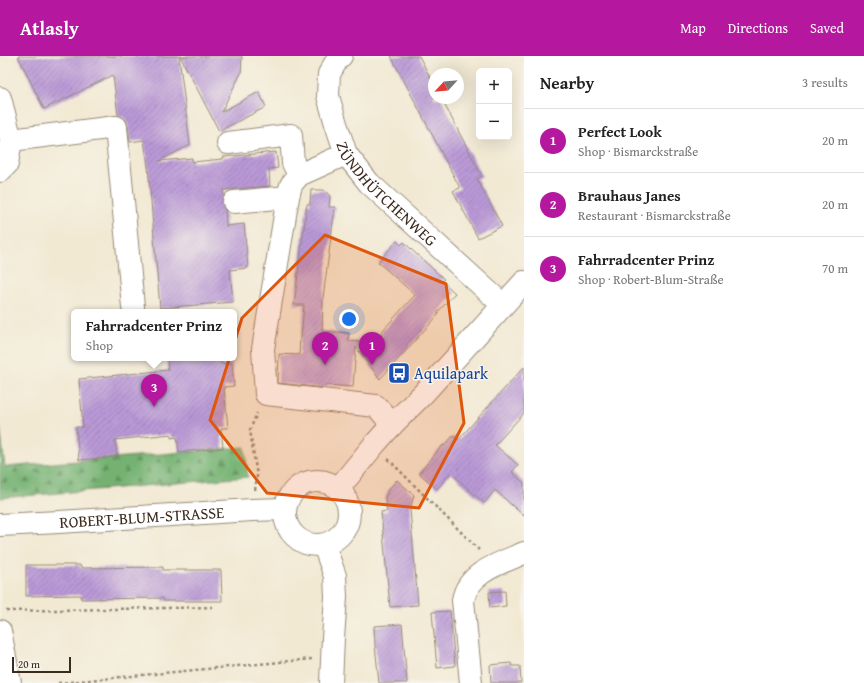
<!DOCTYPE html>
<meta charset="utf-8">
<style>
body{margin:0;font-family:"Gentium Book Plus",serif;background:#f6f6f6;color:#222}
.controls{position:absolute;right:12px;top:12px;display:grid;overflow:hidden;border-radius:6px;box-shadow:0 4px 16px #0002}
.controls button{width:36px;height:36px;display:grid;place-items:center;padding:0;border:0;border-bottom:1px solid #e0e0e0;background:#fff;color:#222;font:20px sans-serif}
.compass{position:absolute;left:428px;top:12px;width:36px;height:36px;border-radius:50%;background:#fff;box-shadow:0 4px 16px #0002;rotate:244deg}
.scale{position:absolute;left:12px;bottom:10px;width:59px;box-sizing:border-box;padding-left:4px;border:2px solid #3b2a1e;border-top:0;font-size:11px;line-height:14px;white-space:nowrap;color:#3b2a1e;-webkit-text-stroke:3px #f7f3e8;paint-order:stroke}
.you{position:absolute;left:349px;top:263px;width:14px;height:14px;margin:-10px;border:3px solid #fff;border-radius:50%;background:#1a73e8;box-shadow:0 0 0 6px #1a73e833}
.badge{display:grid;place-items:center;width:26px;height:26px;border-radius:50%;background:#b5179e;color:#fff;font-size:13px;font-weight:700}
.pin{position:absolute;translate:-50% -33px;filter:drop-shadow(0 1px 2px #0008)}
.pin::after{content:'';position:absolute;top:21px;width:14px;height:12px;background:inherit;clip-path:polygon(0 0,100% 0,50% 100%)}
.popup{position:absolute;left:71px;top:253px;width:166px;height:52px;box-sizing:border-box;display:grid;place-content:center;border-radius:6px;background:#fff;filter:drop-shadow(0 1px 3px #0005);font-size:13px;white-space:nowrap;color:#767676}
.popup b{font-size:15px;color:#222}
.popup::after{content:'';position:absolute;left:50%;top:100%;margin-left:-8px;border:8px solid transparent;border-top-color:#fff}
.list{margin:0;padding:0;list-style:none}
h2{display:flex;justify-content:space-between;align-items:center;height:52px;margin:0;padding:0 16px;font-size:17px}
h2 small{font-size:13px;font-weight:400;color:#767676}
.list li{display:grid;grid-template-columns:26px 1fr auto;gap:12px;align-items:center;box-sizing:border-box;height:64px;padding:0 16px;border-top:1px solid #e0e0e0}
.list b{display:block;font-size:15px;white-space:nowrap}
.list p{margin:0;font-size:13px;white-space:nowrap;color:#767676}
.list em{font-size:13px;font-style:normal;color:#767676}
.map{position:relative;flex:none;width:524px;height:627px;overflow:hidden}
header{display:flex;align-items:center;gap:24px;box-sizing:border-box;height:56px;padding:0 20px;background:#b5179e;color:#fff}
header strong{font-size:19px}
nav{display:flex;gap:22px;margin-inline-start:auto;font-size:14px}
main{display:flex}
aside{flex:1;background:#fff}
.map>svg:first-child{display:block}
</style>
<header>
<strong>Atlasly</strong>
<nav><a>Map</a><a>Directions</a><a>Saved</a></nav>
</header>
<main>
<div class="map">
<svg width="524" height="627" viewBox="0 0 524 627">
<defs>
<pattern id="forest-firs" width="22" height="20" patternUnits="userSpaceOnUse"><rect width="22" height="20" fill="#74b272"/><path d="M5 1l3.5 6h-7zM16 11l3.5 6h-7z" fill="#60915d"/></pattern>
<pattern id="building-hatch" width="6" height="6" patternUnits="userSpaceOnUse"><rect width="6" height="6" fill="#ba99d7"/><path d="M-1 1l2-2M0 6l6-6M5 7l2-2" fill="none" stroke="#987dae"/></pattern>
</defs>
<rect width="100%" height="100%" fill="#f7f3e8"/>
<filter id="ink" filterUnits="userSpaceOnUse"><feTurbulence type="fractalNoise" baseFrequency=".025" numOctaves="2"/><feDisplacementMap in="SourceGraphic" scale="8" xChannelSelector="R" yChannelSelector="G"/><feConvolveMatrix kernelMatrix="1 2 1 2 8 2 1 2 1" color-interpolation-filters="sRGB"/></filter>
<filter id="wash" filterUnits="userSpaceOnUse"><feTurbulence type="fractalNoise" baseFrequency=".012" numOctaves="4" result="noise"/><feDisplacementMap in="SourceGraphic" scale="16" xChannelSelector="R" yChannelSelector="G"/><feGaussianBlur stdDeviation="0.9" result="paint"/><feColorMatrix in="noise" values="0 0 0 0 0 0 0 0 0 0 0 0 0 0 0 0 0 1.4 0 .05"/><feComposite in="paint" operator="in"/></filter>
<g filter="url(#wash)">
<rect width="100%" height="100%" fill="#f2e9d3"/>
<path fill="url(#forest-firs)" stroke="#586e48" d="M0,371L5,411L245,391L248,421L0,442Z"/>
<g id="blocks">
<g fill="url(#building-hatch)">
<path d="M18,0H179L190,89L159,105L192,102V106L223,103V101L276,96L278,112L269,113L270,130L223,134L224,140L222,147L225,154L226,170L244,168L248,212L230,214L233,246L160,252L148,110L144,84L130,86L128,70L126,64L121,60L118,59L113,19L44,53Z"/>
<path d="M180,0H242L241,17L221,56L259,36L266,51L219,75Z"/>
<path d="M391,0H419L434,29V42H441L482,120L477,123L502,170L478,182L453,135L460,132Z"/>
<path d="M311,134H324L330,140L329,151H335L323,242L322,275L349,277L348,285L381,287L382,275L415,239L378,206L397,185L401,189L404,186L413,195L444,223L442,225L455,237L437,257L439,258L380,323L356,291L353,331L327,329L324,332L278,327L279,298L299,299L300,282H301L304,249H294L307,148H310Z"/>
<path d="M167,302H221V308L232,307L234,330L224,331L228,372H221L223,392L179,396L177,381L171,382V378L115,384L117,401L79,404L76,371H83L79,323L168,314Z"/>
<path d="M524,311V357L495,389L518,409L512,416L524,427V460L495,434L484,447L451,417L437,433L419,417L443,389L444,390L453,380L458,384Z"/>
<path d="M397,424L414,439L410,453L418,549L390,551L381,456L387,455L385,442L388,434Z"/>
<path d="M26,509H80L81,512L163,511V514H221L222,545H163V542L81,543V539L26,540Z"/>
<path d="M505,535L506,550L490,552L489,536Z"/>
<path d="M450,555L455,610L437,612L432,556Z"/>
<path d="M402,568L407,627H379L375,589L374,570Z"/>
<path d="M511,607L512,610H520L521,627H491L490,609Z"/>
</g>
</g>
</g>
<g filter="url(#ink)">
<use href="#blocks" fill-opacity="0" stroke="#968a78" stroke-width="1"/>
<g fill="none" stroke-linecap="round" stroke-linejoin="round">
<g stroke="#968a78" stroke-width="24">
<g id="minor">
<path id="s1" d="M341,0L337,4L329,18L328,40L336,68L346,98L369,127L503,249"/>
<path d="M0,42L11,84L7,108L0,115"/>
<path d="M11,84L116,71L133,251"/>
<path d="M228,87L291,79L293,107L299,119"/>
<path d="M346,98L299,119L291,129L288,141L263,293L266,338L376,350L385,360L391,370"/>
<path d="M234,146L288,141"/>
<path d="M0,575L10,627"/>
<path d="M471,627L463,544C468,516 501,507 524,497"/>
</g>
</g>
<g stroke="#968a78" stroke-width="24">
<g id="major">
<circle cx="317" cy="457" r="32"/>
<path d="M338,433L374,389L391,370L424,337L524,226"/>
<path id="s2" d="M0,469L59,466L252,454L284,453"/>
<path d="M324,489L335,520L336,541L333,582L331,627"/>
</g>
</g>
<g stroke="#968a78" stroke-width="2.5" stroke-dasharray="3 3" stroke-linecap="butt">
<path d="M388,403L479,494"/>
<path d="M255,434L257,420L250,374L257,357"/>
<path d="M6,555L216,551"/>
<path d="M58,627L312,603"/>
</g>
<use href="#minor" stroke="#fff" stroke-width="22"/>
<use href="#major" stroke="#fff" stroke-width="22"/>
</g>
</g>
<path fill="#df570d" fill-opacity="0.2" stroke="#df570d" stroke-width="3" stroke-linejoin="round" d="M325,179L446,228L464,367L419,452L267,437L210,364L242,262Z"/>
<defs>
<g id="bus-square" transform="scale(1.15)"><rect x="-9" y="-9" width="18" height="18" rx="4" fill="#1a4fb4" stroke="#f7f3e8"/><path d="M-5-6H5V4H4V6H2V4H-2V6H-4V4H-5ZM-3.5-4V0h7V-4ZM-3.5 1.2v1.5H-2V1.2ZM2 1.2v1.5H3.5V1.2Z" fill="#fff"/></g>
</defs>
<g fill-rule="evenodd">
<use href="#bus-square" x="399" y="317"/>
</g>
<g text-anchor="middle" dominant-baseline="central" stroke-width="3" stroke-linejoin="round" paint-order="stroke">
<g font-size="16" fill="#3b2a1e" stroke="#f7f3e8">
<text stroke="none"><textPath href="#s1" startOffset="161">ZÜNDHÜTCHENWEG</textPath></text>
<text stroke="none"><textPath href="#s2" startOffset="142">ROBERT-BLUM-STRASSE</textPath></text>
</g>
<g font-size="16" fill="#164399" stroke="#f7f3e8" text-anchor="start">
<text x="414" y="317">Aquilapark</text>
</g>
</g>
</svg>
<div class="controls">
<button>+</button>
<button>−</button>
</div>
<svg class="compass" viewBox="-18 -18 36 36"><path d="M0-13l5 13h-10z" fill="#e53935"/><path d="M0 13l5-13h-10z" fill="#767676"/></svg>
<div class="scale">20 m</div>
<div class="you"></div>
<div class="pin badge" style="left:372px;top:309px">1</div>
<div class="pin badge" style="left:325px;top:309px">2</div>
<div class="pin badge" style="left:154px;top:351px">3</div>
<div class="popup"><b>Fahrradcenter Prinz</b>Shop</div>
</div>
<aside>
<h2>Nearby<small>3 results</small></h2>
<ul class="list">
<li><span class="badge">1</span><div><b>Perfect Look</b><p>Shop · Bismarckstraße</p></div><em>20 m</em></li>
<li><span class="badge">2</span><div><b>Brauhaus Janes</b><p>Restaurant · Bismarckstraße</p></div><em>20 m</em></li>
<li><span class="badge">3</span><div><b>Fahrradcenter Prinz</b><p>Shop · Robert-Blum-Straße</p></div><em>70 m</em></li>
</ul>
</aside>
</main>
